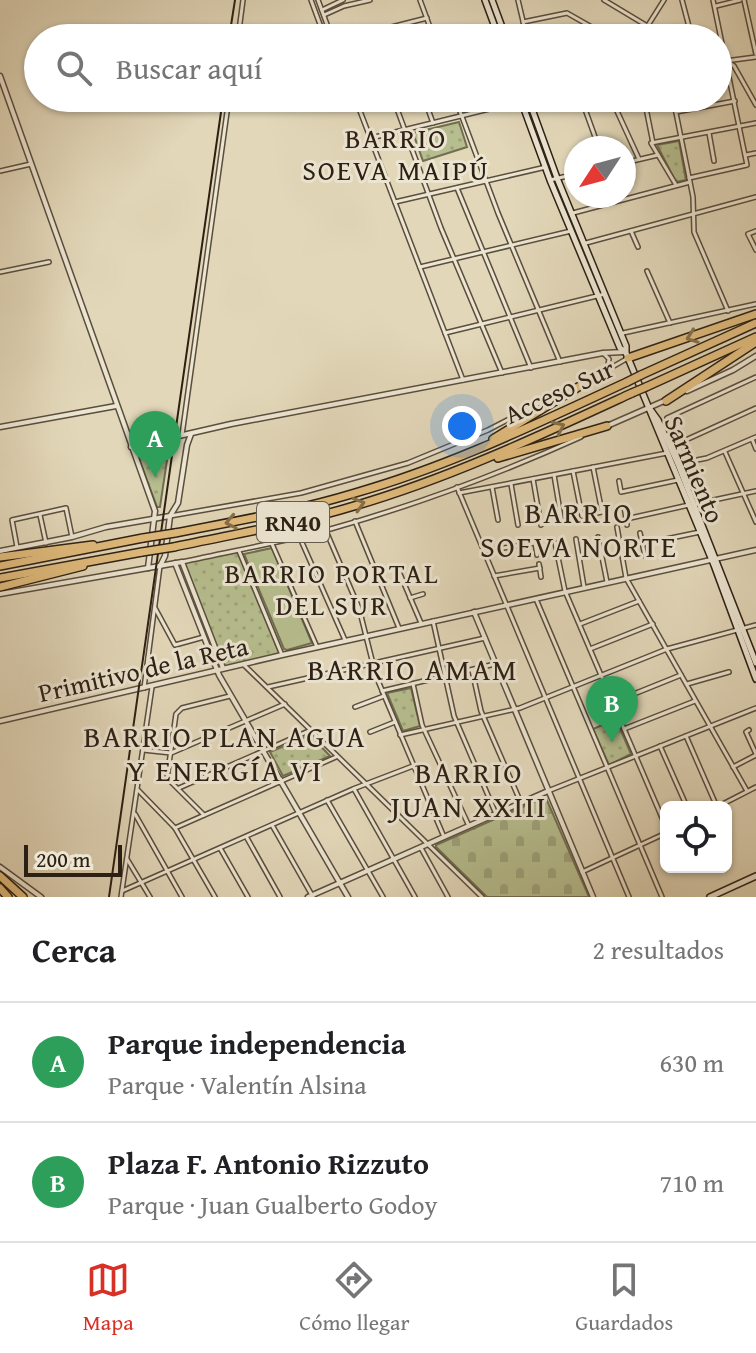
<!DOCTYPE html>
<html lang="es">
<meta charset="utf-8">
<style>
body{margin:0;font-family:"Gentium Book Plus",serif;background:#f6f6f6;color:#202124}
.controls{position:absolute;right:24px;bottom:24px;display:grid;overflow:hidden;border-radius:12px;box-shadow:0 2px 6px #0004}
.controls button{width:72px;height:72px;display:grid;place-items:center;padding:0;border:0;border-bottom:2px solid #e0e0e0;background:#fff;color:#202124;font:40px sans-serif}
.compass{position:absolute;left:564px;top:136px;width:72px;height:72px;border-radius:50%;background:#fff;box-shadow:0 2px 6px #0004;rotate:234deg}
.scale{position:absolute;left:24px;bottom:20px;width:98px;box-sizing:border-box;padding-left:8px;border:4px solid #2c2014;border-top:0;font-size:22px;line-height:28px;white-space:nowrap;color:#2c2014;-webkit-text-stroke:6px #ece5d2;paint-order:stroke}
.you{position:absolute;left:462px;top:426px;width:28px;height:28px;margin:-20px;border:6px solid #fff;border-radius:50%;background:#1a73e8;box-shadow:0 0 0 12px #1a73e833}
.badge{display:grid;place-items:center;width:52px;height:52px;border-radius:50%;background:#d93025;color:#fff;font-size:26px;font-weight:700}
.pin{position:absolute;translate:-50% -66px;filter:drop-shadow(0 2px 4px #0008)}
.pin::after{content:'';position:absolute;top:42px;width:28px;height:24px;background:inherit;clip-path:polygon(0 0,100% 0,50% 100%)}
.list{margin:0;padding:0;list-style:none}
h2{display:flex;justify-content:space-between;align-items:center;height:104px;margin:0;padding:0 32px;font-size:34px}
h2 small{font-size:26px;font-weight:400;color:#757577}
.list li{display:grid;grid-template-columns:52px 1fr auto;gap:24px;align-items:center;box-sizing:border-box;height:120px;padding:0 32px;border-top:2px solid #e0e0e0}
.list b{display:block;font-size:30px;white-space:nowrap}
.list p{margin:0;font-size:26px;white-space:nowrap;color:#757577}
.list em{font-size:26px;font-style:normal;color:#757577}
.icon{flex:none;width:44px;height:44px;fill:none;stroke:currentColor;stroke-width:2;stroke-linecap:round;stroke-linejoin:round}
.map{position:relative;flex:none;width:756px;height:897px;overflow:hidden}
.search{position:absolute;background:#fff;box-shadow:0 2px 6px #0004;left:24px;right:24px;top:24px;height:88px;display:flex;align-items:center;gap:20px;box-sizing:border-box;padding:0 28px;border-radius:44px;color:#757577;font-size:30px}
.sheet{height:344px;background:#fff}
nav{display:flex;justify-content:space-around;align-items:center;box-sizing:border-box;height:112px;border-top:2px solid #e0e0e0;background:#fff;font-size:22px;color:#757577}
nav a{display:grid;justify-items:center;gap:4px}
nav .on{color:#d93025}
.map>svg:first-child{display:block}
</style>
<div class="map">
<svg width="756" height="897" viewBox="0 0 756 897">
<defs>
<pattern id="cemetery-stones" width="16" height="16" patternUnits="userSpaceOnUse" patternTransform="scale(2)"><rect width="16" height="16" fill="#b6bd8e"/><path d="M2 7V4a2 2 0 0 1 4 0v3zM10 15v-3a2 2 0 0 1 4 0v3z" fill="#9da27a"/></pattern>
<pattern id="park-dots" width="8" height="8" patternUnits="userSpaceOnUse" patternTransform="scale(2)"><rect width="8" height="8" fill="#b6bd8e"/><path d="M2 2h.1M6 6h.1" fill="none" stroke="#9da27a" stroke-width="1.8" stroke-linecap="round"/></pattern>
</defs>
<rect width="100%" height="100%" fill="#e2d7b9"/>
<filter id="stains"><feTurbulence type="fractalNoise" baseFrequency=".0025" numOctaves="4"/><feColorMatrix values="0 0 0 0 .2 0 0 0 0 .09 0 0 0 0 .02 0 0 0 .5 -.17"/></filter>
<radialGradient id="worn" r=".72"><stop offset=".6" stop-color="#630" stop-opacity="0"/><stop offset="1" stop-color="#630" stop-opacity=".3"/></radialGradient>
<path fill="#b6bd8e" stroke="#716e51" stroke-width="2" d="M272,548L312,643L287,650L284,649L244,554Z"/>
<path fill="url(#cemetery-stones)" stroke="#716e51" stroke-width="2" d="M543,798H546L589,897H487L436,847V845Z"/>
<g fill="url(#park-dots)" stroke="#716e51" stroke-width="2">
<path d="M459,122L467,147L423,161L413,133Z"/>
<path d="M679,141L686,180L676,182L657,145Z"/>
<path d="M170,440L160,507H157L135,448Z"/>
<path d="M239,550L282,655L223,668L182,562Z"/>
<path d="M411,688L420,726L403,731L387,693Z"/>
<path d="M616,719L631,754L609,765L593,729Z"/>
<path d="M310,735L330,756L283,776L270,752Z"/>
</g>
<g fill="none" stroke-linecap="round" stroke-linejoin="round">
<g stroke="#5a4e3d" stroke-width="6">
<g id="minor">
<path d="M311,0L325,38"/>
<path d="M318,0L332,38"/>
<path d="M420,0L434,38"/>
<path d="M518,0L527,38"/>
<path d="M604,0L659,33L661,38"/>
<path d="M682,0L692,38"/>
<path d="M744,0L756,54"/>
<path d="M716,6L740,0"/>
<path d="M322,10L343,0"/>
<path d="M324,15L344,6L370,0"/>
<path d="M523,22L567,13L611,38"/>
<path d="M238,38L243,0"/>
<path d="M246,38L259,33"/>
<path d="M348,38L427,18"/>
<path d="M640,38L664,0"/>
<path d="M727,61L734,66L756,105"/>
<path d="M718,62L756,57"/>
<path d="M355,98L463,380"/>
<path d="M393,98L441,228L502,373"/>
<path d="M424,98L433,123"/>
<path d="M455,98L498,213L560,362"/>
<path d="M581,98L599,148"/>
<path d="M611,98L639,159"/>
<path d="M644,98L653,143"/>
<path d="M673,98L693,197L694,232L728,311"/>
<path d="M676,112L735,101"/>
<path d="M709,133L714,161"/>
<path d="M371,138L534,98"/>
<path d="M746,155L756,153"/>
<path d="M624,163L658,155"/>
<path d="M0,171L31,164"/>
<path d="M689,178L747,165L713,0"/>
<path d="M550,180L576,174"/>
<path d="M676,185L651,143L756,123"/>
<path d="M457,188L531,368"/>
<path d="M395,202L546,167"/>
<path d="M573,213L690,182"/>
<path d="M631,231L638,247"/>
<path d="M756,231L748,234L756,250"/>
<path d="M586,243L756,197"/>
<path d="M420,267L571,231"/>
<path d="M647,271L670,323"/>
<path d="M0,272L49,262"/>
<path d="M445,333L605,294"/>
<path d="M623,333L756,304"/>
<path d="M603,353L609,359L607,371"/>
<path d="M600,374L628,358"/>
<path d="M182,435L229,98"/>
<path d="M752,439L756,449"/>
<path d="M677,444L756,408"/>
<path d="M725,452L756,522"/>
<path d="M686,463L667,418L756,377"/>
<path d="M677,464L707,458L756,437"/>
<path d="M573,471L582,516L602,512L593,467"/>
<path d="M554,475L562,523"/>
<path d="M533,479L541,525"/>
<path d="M619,481L621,492L678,480"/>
<path d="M511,484L518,525"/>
<path d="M457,487L629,897"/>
<path d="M492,487L498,520"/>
<path d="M459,493L667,453"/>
<path d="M695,504L756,491"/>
<path d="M624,506L627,525"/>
<path d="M40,515L46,543"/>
<path d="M170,516L301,493L408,463L488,430L571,387"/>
<path d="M626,519L689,505"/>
<path d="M355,521L399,628"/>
<path d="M617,527L626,578L747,791"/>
<path d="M326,531L359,608L376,676L444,837"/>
<path d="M640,533L645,556"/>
<path d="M598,537L607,582"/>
<path d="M300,538L345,640"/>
<path d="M576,539L584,587"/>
<path d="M555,543L565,591L666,827"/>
<path d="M272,544L317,647"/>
<path d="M642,544L700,532"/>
<path d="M17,547L12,520L66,508L72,537"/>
<path d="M239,551L282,655"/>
<path d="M484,551L535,543L537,555"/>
<path d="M182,562C231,551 279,543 327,530C413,506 499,474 581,437"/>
<path d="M539,564L541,577"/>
<path d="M400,574L421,623"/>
<path d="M494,576L540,568"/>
<path d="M410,598L423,594"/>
<path d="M536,599L662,897"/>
<path d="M155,608L175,645L204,637"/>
<path d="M433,621L454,716L496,814"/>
<path d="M580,624L639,601"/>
<path d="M590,649L653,624"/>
<path d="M244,665L482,897"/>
<path d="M472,670L481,711L521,803"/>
<path d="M413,684L422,725L469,826"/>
<path d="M687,684L729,672"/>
<path d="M268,687L485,638"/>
<path d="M144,688L160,566"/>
<path d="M382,691L495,664"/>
<path d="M614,702L681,675"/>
<path d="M355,707L384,696"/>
<path d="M624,729L695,701"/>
<path d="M749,730L746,732L756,754"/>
<path d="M370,732L395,722"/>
<path d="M400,735L520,708L667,649L756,625"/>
<path d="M686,736L717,807L756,787"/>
<path d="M660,746L687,807"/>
<path d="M143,750L171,753L285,704"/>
<path d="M733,767L756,755"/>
<path d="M179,788L311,730"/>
<path d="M354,789L415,897"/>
<path d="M138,790L175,828L215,897"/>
<path d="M548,791L756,708"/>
<path d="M327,800L383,897"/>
<path d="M135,814L182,897"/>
<path d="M204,815L167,778L176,714L182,708L230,696"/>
<path d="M272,825L313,897"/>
<path d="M175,828L336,757"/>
<path d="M247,838L280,897"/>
<path d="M220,848L248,897"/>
<path d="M421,848L448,897"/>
<path d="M127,859L150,897"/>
<path d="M582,872L666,833"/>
<path d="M122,891L353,789L413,766"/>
<path d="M121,897L152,687"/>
</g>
</g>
<g stroke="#5a4e3d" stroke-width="7">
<g id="tertiary">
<path d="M0,76L155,511L148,568"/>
<path d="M687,391L733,370L756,356"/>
<path d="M607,426L664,401"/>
<path d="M0,427L116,406"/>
<path d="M131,447L231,424L603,353L624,352"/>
<path d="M0,551L72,537L106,527L170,516"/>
<path d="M175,563L219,675L348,897"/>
<path d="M160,566L165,556L170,516L178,503L187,445L191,434"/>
<path d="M0,594L182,562L223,668"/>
<path d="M474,612L593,897"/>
<path d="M0,721L282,655L756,550"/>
<path d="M0,867L41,897"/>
<path d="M308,897L548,791"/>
</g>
</g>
<g stroke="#2c2014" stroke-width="8">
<g id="secondary">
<path d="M485,0L499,38"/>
<path d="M492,0L506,38"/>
<path d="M520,98L550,180L620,348L625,352"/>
<path d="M528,98L557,178L626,346V353L714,565L756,679"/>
<path d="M650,409L658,420L678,464L756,663"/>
<path d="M710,897L756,876"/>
</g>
</g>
<g stroke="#2c2014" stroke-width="10">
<g id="motorway">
<path d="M628,358L756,314"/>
<path d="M641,375L756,323"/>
<path d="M646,387L756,337"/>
<path d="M666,401L756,342"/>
<path d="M493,439L598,375"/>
<path d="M498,458L607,426"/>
<path d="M175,533C236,521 296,511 355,493C450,466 538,423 627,382"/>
<path d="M174,547C234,534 295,524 354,506C450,478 541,435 632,393"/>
<path d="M0,557L93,545"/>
<path d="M0,566L143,538"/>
<path d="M0,578L142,552"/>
<path d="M0,587L83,566"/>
<path d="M0,876L23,897"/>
<path d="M0,888L8,897"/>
</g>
</g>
<use href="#minor" stroke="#ece5d2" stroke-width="3"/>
<use href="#tertiary" stroke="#ece5d2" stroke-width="4"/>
<use href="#secondary" stroke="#ece5d2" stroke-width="5"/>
<use href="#motorway" stroke="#e1bc7c" stroke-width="7"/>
<g stroke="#2c2014" stroke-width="2">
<path d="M229,38L235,0"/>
<path d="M109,897L223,98"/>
</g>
<g stroke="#2c2014" stroke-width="10" stroke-linecap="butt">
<g id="motorway-bridge">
<path d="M627,382L641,375"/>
<path d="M632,393L646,387"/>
<path d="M143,538L175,533"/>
<path d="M142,552L174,547"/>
</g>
</g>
<use href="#motorway-bridge" stroke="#e1bc7c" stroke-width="7"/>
</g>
<defs><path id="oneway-chevron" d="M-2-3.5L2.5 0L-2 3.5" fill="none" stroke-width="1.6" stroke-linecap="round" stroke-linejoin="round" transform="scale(2)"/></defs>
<g stroke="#866e48">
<use href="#oneway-chevron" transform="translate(692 337) rotate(160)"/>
<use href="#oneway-chevron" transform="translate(559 427) rotate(-25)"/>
<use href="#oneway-chevron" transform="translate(359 504) rotate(-17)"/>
<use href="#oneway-chevron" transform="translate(231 522) rotate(169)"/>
</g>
<g text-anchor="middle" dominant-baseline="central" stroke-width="6" stroke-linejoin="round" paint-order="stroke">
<rect fill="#ece5d2" stroke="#665b4d" stroke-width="2" x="257" y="502" width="72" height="40" rx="6"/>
<g font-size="24" font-weight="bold" fill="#2c2014">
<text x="293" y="522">RN40</text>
</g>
<g font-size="26" fill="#2c2014" stroke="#ece5d2">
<text transform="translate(559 391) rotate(-25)">Acceso Sur</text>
<text transform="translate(695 469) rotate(67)">Sarmiento</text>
<text transform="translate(143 669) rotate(-13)">Primitivo de la Reta</text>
</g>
<g font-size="28" letter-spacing="2" fill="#2c2014" stroke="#ece5d2">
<text x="396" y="137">BARRIO<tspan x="396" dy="32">SOEVA MAIPÚ</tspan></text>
<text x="332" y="572">BARRIO PORTAL<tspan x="332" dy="32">DEL SUR</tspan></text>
</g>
<g font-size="30" letter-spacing="2" fill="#2c2014" stroke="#ece5d2">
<text x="579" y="512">BARRIO<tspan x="579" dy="34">SOEVA NORTE</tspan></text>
<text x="413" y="669">BARRIO AMAM</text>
<text x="225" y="736">BARRIO PLAN AGUA<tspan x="225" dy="34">Y ENERGÍA VI</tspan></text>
<text x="469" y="772">BARRIO<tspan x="469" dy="34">JUAN XXIII</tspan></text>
</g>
</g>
<rect width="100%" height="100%" filter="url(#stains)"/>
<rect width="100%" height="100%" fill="url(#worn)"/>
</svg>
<div class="controls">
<button><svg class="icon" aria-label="locate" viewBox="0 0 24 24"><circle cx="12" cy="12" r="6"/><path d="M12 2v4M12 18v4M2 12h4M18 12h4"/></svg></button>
</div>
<svg class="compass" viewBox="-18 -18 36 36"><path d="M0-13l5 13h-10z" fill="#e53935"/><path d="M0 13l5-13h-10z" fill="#757577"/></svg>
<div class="scale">200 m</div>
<div class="you"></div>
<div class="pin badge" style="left:155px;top:477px;background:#2e9e5b">A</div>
<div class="pin badge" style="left:612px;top:742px;background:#2e9e5b">B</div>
<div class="search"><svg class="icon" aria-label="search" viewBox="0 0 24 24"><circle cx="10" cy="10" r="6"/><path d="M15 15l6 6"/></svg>Buscar aquí</div>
</div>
<section class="sheet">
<h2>Cerca<small>2 resultados</small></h2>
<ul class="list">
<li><span class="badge" style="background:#2e9e5b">A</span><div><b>Parque independencia</b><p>Parque · Valentín Alsina</p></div><em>630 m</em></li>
<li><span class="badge" style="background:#2e9e5b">B</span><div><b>Plaza F. Antonio Rizzuto</b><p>Parque · Juan Gualberto Godoy</p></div><em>710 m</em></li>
</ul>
</section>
<nav>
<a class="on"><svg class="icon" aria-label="map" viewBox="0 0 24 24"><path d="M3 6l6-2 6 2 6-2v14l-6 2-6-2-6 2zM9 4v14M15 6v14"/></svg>Mapa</a>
<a><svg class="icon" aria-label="directions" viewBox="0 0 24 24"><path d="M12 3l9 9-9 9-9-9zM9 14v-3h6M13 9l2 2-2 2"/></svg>Cómo llegar</a>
<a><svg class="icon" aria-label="saved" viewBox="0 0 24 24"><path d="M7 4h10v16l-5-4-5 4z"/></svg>Guardados</a>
</nav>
